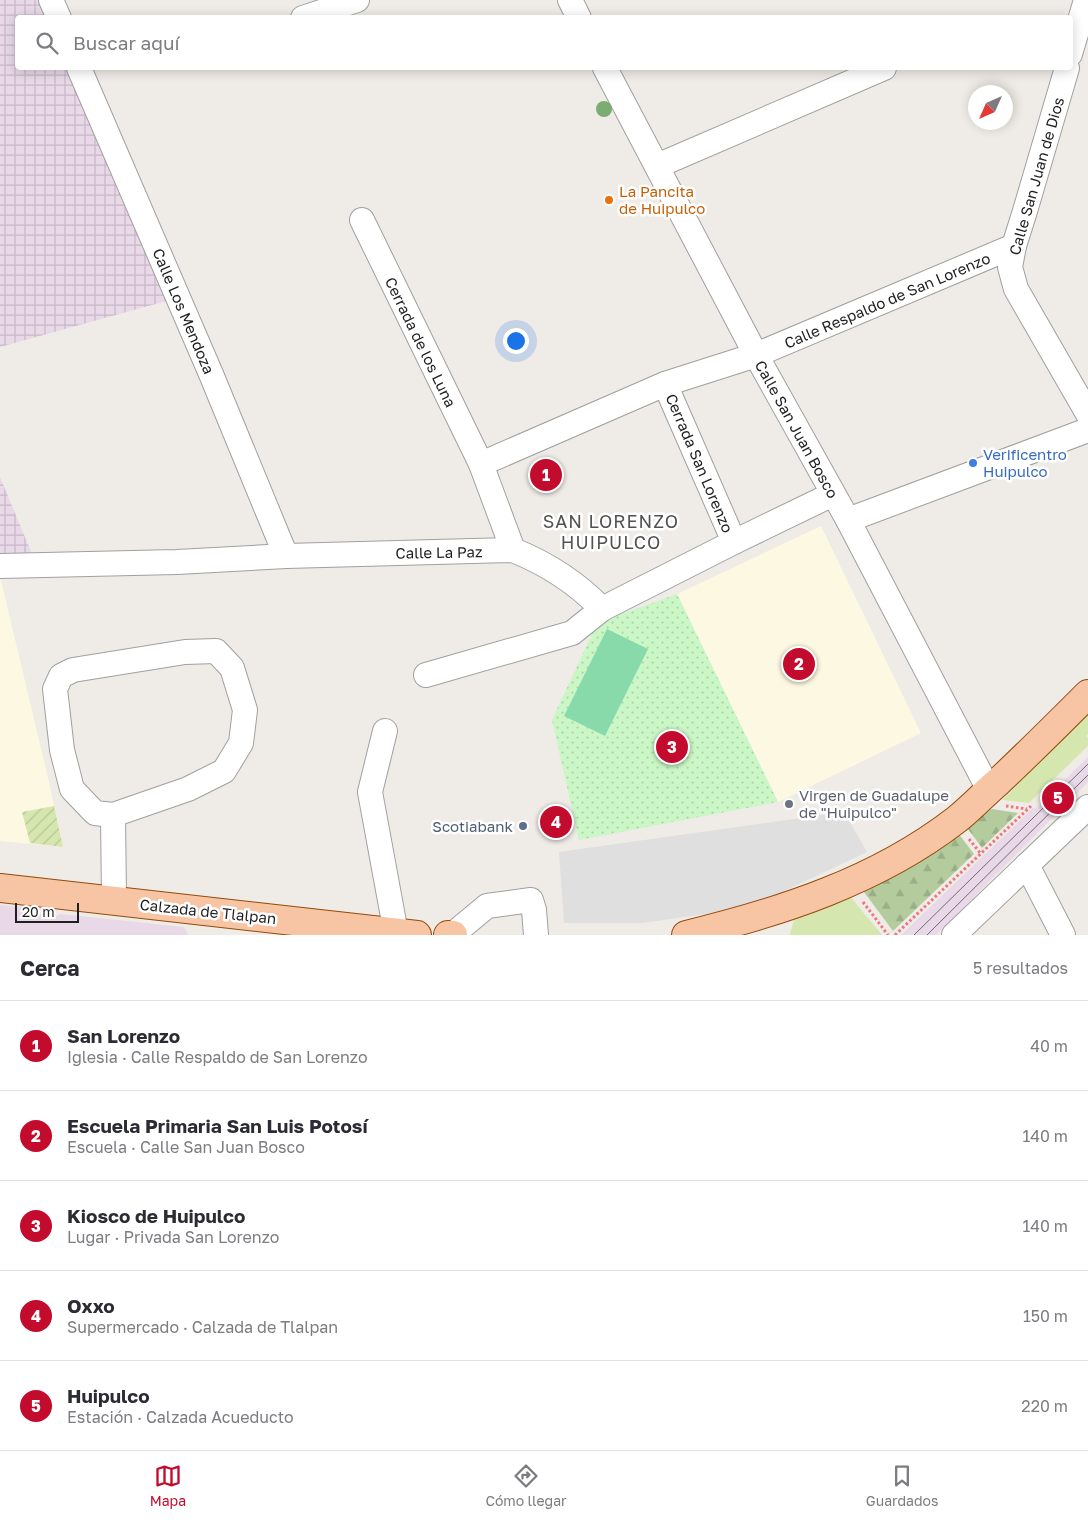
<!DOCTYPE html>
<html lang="es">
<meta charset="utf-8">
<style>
body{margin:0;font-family:"Golos Text",sans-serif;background:#f2f2f3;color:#2b2b33}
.compass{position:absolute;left:968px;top:85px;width:45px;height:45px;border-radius:50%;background:#fff;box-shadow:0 2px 12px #0003;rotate:225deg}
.scale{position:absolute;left:15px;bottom:12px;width:64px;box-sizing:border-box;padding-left:5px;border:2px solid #1f1f1f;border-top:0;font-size:14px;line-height:18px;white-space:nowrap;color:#1f1f1f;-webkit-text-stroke:4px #fff;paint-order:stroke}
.you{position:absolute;left:515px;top:340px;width:18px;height:18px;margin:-12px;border:4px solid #fff;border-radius:50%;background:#1a73e8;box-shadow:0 0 0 8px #1a73e833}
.badge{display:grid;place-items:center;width:32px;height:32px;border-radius:50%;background:#c30b2d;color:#fff;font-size:16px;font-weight:700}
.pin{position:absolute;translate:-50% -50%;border:2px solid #fff;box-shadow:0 1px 5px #0006}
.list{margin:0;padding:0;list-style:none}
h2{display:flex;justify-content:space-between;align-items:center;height:65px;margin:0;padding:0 20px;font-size:21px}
h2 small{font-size:16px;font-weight:400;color:#7c7c81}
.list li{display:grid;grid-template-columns:32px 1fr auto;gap:15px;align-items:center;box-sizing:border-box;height:90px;padding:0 20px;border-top:1px solid #e1e1e2}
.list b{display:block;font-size:19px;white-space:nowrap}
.list p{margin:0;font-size:16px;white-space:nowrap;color:#7c7c81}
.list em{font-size:16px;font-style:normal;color:#7c7c81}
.icon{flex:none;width:28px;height:28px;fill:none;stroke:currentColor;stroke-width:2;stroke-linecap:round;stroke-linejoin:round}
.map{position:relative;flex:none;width:1088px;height:935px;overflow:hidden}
.search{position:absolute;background:#fff;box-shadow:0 2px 12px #0003;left:15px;right:15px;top:15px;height:55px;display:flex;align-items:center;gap:12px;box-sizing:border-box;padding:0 18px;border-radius:5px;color:#7c7c81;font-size:19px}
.sheet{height:515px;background:#fff}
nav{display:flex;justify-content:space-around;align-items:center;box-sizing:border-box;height:70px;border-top:1px solid #e1e1e2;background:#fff;font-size:14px;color:#7c7c81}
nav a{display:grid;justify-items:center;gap:2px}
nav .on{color:#c30b2d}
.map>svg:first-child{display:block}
</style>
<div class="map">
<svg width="1088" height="935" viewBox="0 0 1088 935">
<defs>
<pattern id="industrial-grid" width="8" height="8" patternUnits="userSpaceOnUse" patternTransform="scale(1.25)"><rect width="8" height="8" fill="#e8d8e8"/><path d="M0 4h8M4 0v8" fill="none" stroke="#c7b9c7"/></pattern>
<pattern id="forest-firs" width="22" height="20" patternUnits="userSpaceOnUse" patternTransform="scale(1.25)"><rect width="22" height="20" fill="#b4cc9d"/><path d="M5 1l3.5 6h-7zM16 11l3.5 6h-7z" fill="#9aaf87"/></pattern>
<pattern id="park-dots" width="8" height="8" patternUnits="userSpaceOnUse" patternTransform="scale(1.25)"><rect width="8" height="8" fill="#cbf7c6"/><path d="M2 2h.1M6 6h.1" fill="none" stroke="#aed3aa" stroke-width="1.8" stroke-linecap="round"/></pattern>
<pattern id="garden-furrows" width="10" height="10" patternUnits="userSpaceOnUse" patternTransform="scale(1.25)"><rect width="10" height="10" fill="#d5e7af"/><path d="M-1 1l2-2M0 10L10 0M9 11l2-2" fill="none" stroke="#b6c696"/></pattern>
</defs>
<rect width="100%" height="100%" fill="#efebe6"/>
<g fill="url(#industrial-grid)">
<path d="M0,0H43L50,17L18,18V68H71L170,300L0,347Z"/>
<path d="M0,477L34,559L0,561Z"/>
</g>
<g fill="#fdf8e1">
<path d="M821,526L921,733L778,802L677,594Z"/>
<path d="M0,576L49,782L63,847L0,841Z"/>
</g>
<g fill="#e8d8e8">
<path d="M1088,757V782L936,935H901L1033,808L1035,809Z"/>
<path d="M0,905L33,908L49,920L60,914L184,927L188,935H0Z"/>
</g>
<g fill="#d5e7af">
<path d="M1088,714V734L1086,736L1088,738V746L1029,803L1002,800Z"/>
<path d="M848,894L882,935H790L794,919L824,907Z"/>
</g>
<g fill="url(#forest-firs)">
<path d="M992,809L1018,813L982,848L965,825Z"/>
<path d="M955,829L974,854L893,931L861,888Z"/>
</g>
<path fill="url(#park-dots)" d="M677,594L778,802L579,840L552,720L597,623Z"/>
<path fill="url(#garden-furrows)" d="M54,806L63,847L30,843L22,812Z"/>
<path fill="#89daab" d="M607,629L648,649L605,736L564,716Z"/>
<path fill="#dfdfdf" d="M844,812L867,852L748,908L642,923H564L559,852Z"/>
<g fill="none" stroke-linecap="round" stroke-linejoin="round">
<g stroke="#a0a0a0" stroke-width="26">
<g id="minor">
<path d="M51,0L59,18"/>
<path d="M570,0L579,18"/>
<path d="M303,18L357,0"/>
<path d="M1070,54L1086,0"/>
<path d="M79,68L211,374L286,556"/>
<path d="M605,68L756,355L848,520L989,790"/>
<path d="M1067,68L1025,211L1014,246L1010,267L1016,289L1088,414"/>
<path d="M657,166L884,68"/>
<path d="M362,220L481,464L513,550"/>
<path d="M665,384L734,542"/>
<path d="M481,464L665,384L756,355L1014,246"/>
<path d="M848,520L1088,430"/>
<path d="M0,566L177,562L286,556L513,550C548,564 576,582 602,609"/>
<path d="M216,651L232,668L245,710L241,743L224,771L188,789L113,815L95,813L72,789L62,750L55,689L61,676L73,670L185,652Z"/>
<path d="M426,675L572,633L602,609L734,542L833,494"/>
<path d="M385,731L370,792L396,933"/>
<path d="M113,815L114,900"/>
<path d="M1027,865L1063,935"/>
<path d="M452,935L487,906L531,900L534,910L536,935"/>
<path d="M954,935L1088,807"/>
</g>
</g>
<g stroke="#924b08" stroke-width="30">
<g id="major">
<path d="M0,888L417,935"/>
<path d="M448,935H453"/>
<path d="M686,935C781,912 877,881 956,820C971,808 984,794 998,782C1029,753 1058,724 1088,694"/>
</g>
</g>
<g stroke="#f2747f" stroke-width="3" stroke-dasharray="2.5 2.5" stroke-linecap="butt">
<path d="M1006,806L1027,809"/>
<path d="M969,839L981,854"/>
<path d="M863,902L888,935"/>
<path d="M895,935L1031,806"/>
</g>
<use href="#minor" stroke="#fff" stroke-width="24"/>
<use href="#major" stroke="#f7c4a4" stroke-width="28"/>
<g stroke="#6d6d6d" stroke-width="1">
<path d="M914,935L1088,764"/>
<path d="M927,935L1088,775"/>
</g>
</g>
<circle fill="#7bac71" cx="604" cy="109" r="8"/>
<circle fill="#e8710a" stroke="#fff" stroke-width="2" cx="609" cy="200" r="5"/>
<circle fill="#3f7fe0" stroke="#fff" stroke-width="2" cx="973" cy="463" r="5"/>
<circle fill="#6b7280" stroke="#fff" stroke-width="2" cx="789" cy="804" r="5"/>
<circle fill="#5c6f8a" stroke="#fff" stroke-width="2" cx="523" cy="826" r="5"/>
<g text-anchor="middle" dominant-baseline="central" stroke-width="5" stroke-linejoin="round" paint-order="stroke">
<g font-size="15" fill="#1f1f1f" stroke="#fff">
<text transform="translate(1036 176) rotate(-74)">Calle San Juan de Dios</text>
<text transform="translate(887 300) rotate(-23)">Calle Respaldo de San Lorenzo</text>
<text transform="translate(184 311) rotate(67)">Calle Los Mendoza</text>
<text transform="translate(421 342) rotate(64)">Cerrada de los Luna</text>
<text transform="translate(797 429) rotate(61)">Calle San Juan Bosco</text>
<text transform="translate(700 463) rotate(67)">Cerrada San Lorenzo</text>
<text transform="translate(439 552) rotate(-1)">Calle La Paz</text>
<text transform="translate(208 911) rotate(6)">Calzada de Tlalpan</text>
</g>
<g font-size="15" fill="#c56008" stroke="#fff" text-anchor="start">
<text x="619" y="191">La Pancita<tspan x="619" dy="17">de Huipulco</tspan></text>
</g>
<g font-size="15" fill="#366cbe" stroke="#fff" text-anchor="start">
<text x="983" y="454">Verificentro<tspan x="983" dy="17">Huipulco</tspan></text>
</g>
<g font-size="15" fill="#5b616d" stroke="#fff" text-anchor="start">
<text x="799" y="795">Virgen de Guadalupe<tspan x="799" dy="17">de "Huipulco"</tspan></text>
</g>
<g font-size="15" fill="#4e5e75" stroke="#fff" text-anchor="end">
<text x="513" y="826">Scotiabank</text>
</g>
<g font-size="18" letter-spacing="1" fill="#525252" stroke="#fff">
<text x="611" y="521">SAN LORENZO<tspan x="611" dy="21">HUIPULCO</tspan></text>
</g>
</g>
</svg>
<svg class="compass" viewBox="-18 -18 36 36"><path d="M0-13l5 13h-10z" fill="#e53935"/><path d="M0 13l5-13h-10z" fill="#7c7c81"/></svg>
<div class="scale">20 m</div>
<div class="you"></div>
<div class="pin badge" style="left:546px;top:475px">1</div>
<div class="pin badge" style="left:799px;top:664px">2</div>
<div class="pin badge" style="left:672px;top:747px">3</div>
<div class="pin badge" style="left:556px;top:822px">4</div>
<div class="pin badge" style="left:1058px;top:798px">5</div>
<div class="search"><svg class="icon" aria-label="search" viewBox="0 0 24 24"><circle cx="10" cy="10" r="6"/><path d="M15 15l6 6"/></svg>Buscar aquí</div>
</div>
<section class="sheet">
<h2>Cerca<small>5 resultados</small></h2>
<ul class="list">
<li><span class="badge">1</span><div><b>San Lorenzo</b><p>Iglesia · Calle Respaldo de San Lorenzo</p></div><em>40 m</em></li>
<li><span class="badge">2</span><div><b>Escuela Primaria San Luis Potosí</b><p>Escuela · Calle San Juan Bosco</p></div><em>140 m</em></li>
<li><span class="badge">3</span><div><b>Kiosco de Huipulco</b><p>Lugar · Privada San Lorenzo</p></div><em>140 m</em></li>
<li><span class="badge">4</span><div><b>Oxxo</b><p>Supermercado · Calzada de Tlalpan</p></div><em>150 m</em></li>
<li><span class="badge">5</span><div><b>Huipulco</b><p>Estación · Calzada Acueducto</p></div><em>220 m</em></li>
</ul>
</section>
<nav>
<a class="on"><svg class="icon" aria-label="map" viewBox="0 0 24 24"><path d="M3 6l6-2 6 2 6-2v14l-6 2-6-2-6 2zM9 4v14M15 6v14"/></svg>Mapa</a>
<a><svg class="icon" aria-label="directions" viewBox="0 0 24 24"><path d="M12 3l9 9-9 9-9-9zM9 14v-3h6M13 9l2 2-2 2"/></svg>Cómo llegar</a>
<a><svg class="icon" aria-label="saved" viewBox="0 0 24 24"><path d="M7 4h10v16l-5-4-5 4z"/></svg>Guardados</a>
</nav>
